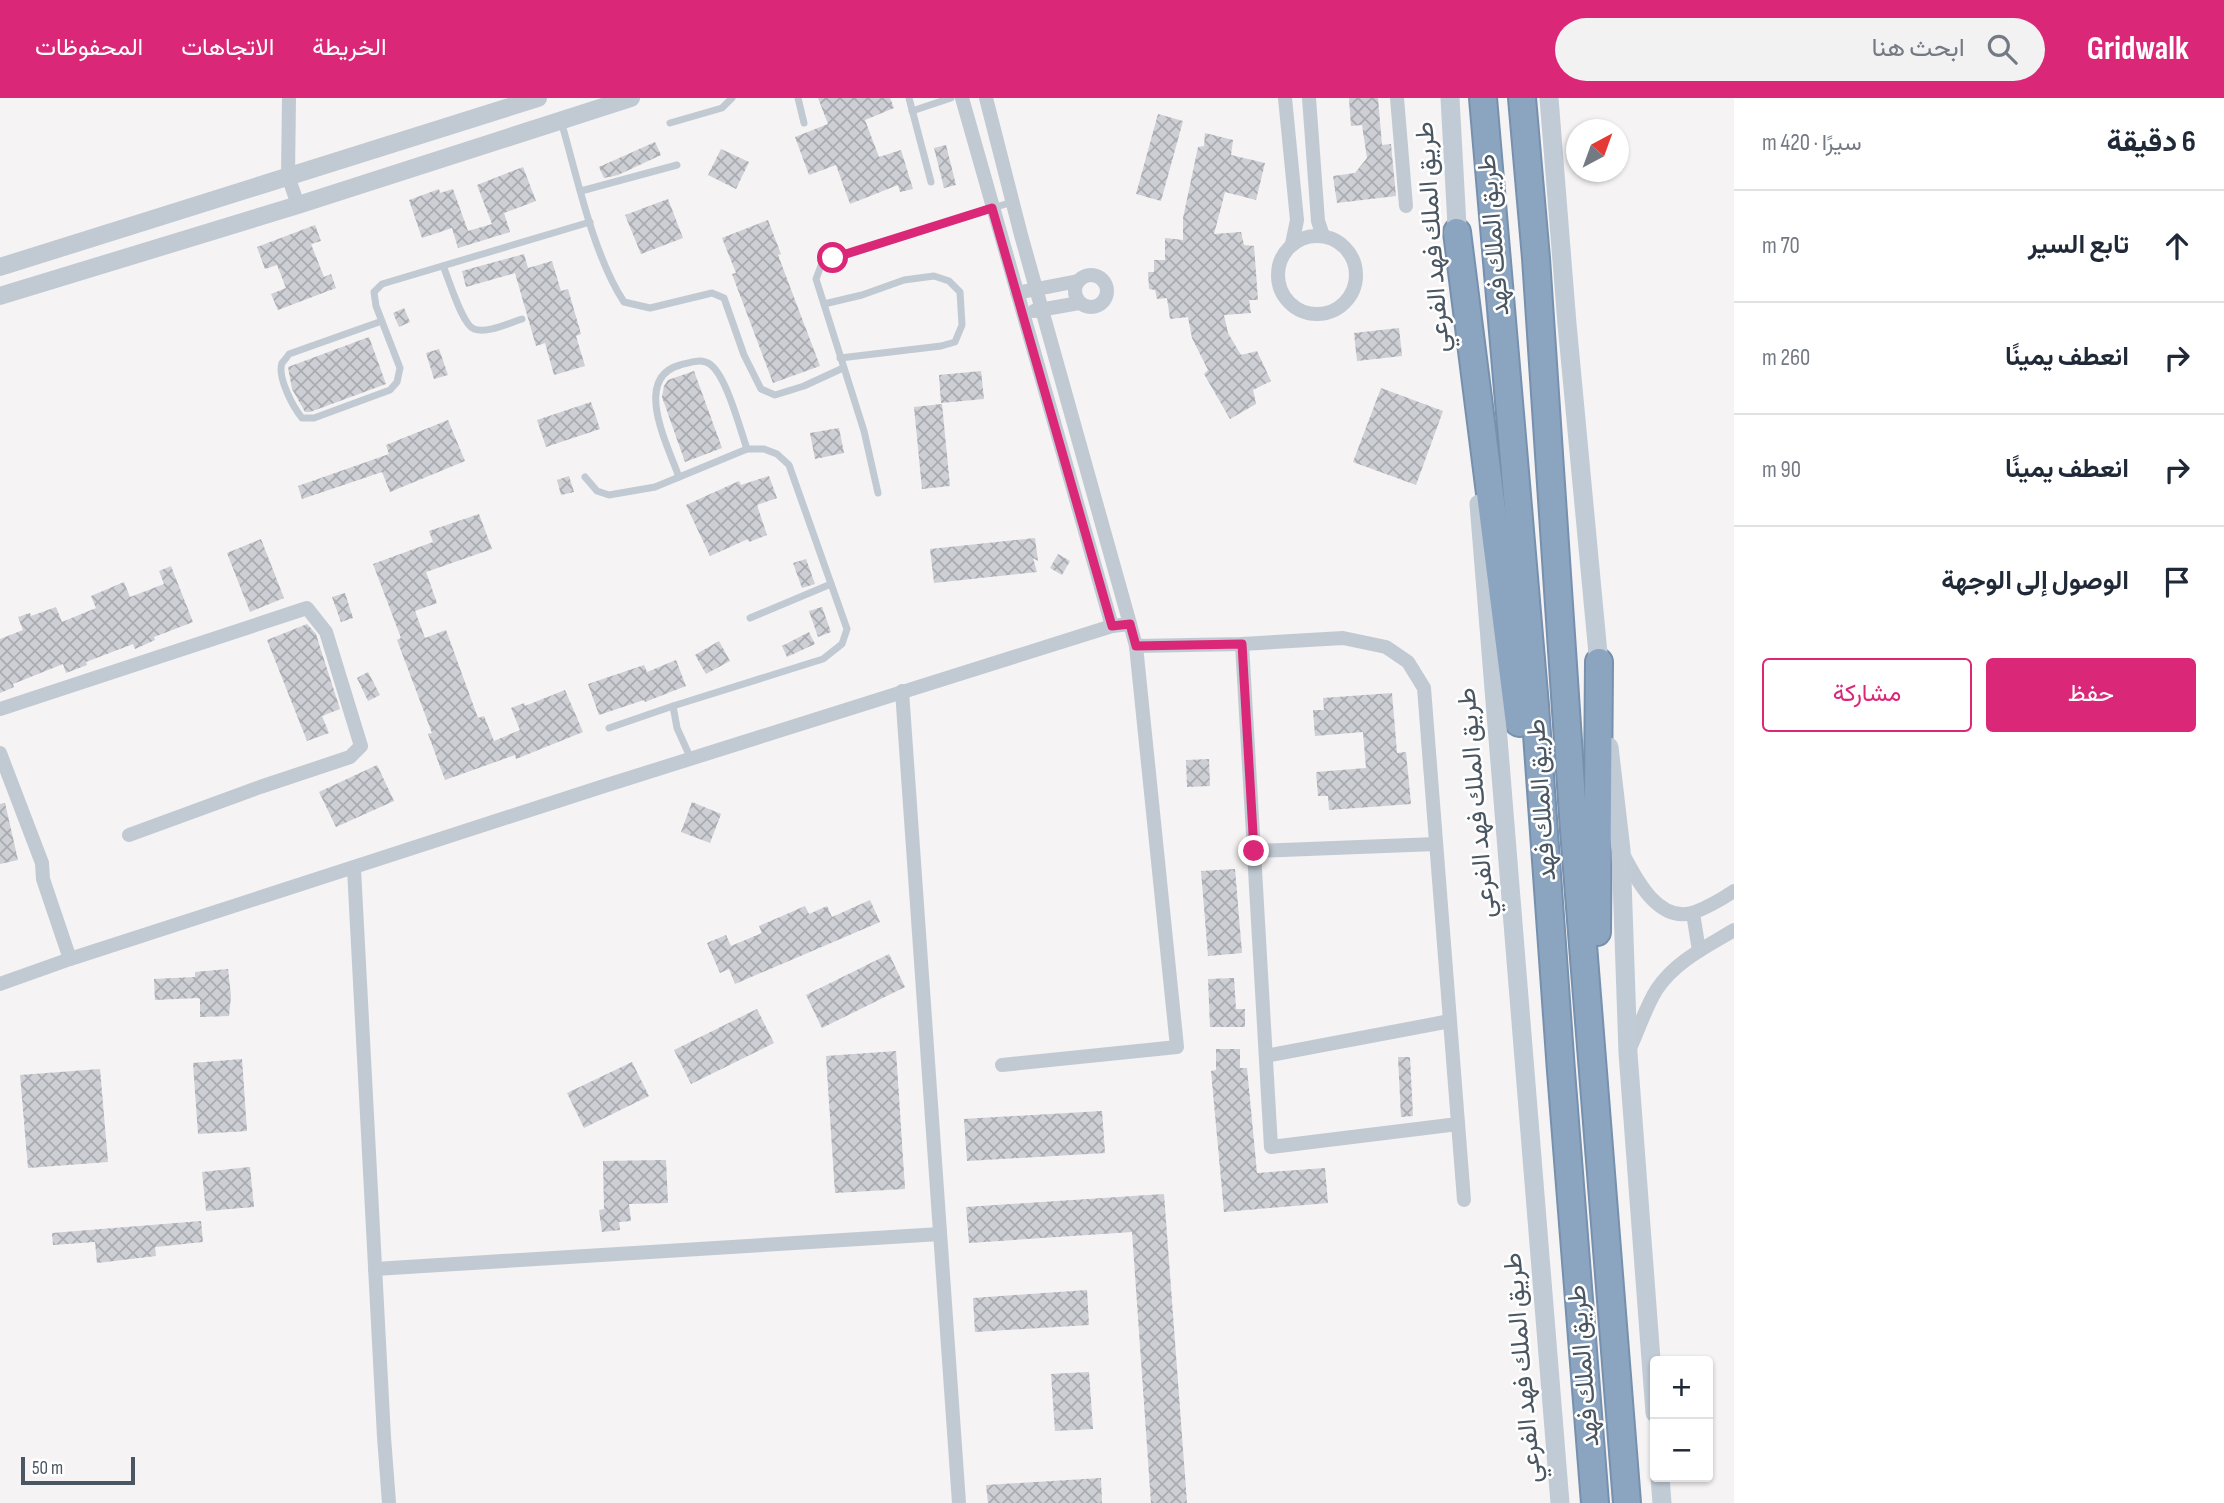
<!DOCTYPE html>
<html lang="ar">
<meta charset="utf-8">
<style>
body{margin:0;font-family:"Sofia Sans Condensed",Vazirmatn,sans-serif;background:#f2f2f3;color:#1f2937;direction:rtl}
.controls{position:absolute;right:21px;bottom:21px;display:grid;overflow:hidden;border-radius:7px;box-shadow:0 2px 5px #0004}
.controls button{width:63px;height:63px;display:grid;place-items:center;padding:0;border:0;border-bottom:2px solid #e0e1e3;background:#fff;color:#1f2937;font:35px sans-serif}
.compass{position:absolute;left:1566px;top:21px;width:63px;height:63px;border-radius:50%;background:#fff;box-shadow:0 2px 5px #0004;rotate:41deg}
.scale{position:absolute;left:21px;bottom:18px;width:114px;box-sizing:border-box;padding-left:7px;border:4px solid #4a5661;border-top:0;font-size:19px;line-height:24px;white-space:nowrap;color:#4a5661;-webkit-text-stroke:5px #fff;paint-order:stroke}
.stop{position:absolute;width:21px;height:21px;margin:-16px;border:5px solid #db2777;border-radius:50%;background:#fff}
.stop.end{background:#db2777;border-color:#fff;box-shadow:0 2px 7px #0008}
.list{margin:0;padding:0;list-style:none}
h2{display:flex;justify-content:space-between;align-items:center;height:91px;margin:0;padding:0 28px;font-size:30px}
h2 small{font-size:23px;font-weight:400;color:#747a83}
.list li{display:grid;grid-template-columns:46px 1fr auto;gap:21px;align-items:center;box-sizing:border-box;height:112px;padding:0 28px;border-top:2px solid #e0e1e3}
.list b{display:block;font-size:26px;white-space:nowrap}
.list em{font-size:23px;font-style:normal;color:#747a83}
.actions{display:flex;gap:14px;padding:21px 28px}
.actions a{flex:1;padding:16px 0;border:2px solid #db2777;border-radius:7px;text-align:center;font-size:24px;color:#db2777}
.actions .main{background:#db2777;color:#fff}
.icon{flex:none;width:38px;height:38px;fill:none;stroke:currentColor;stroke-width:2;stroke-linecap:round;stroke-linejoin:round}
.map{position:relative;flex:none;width:1734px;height:1405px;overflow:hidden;direction:ltr}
header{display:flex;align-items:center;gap:42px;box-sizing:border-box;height:98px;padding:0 35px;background:#db2777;color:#fff}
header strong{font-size:33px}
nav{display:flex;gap:38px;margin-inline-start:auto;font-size:24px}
.search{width:490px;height:63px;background:#f2f2f3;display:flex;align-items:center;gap:18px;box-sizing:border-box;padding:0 24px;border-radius:38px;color:#747a83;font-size:26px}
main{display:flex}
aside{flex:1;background:#fff}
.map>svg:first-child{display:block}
</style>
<header>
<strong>Gridwalk</strong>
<div class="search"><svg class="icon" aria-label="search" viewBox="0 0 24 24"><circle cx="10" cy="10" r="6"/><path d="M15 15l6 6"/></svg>ابحث هنا</div>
<nav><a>الخريطة</a><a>الاتجاهات</a><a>المحفوظات</a></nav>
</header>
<main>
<aside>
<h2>6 دقيقة<small>سيرًا · 420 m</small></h2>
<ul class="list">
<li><svg class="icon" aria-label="ahead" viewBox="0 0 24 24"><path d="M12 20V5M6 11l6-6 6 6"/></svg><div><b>تابع السير</b></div><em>70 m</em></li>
<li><svg class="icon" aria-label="right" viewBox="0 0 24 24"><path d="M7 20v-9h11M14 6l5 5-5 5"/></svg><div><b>انعطف يمينًا</b></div><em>260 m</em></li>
<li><svg class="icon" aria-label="right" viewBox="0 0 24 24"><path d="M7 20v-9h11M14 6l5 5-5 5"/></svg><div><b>انعطف يمينًا</b></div><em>90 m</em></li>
<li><svg class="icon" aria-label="arrive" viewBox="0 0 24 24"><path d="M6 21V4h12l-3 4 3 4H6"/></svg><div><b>الوصول إلى الوجهة</b></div></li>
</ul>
<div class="actions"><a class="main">حفظ</a><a>مشاركة</a></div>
</aside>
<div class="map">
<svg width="1734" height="1405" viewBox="0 0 1734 1405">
<defs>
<pattern id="building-cross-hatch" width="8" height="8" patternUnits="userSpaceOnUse" patternTransform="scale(1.75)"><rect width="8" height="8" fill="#cdcfd5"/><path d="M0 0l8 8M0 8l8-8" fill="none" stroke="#a8abb0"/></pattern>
</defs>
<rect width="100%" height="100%" fill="#f5f3f3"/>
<g fill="url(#building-cross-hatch)">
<path d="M818,0H890L894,10L865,22L879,59L901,52L913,91L900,94L898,87L850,106L836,67L809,77L795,39L828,26Z"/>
<path d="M1349,0H1378L1382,47L1391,46L1396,98L1337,105L1333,78L1355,75L1367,60L1362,27L1351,28Z"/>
<path d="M1158,16L1183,23L1161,103L1136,96Z"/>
<path d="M1205,35L1233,42L1231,57L1265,65L1256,102L1225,94L1214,136L1241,134L1244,147L1254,148L1258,202H1249L1251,215L1224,217L1228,235L1241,257L1257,253L1271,283L1253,292L1256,306L1230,321L1204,276L1208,272L1192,240L1188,219L1170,221L1167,200L1157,201L1155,192L1149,191L1148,174H1154V162H1165V140L1183,142V120L1198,49L1204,48Z"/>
<path d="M655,44L661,57L618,77L604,80L599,69Z"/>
<path d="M946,47L956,87L944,90L934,50Z"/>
<path d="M721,51L749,64L736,91L708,77Z"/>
<path d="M523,69L536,103L504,115L510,134L458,150L452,130L422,140L409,102L439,91L440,95L453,91L468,133L492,126L477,87Z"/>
<path d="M668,101L683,140L641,156L625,117Z"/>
<path d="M768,122L781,156L778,157L820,268L773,285L732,176L736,175L722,140Z"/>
<path d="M315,127L321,143L311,146L324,179L331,176L336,190L278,212L271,196L286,190L277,167L265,171L257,149Z"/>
<path d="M524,156L528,170L552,163L561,193L568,191L581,236L576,238L585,268L554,277L545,245L536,248L515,175L466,189L462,173Z"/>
<path d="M404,210L410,224L399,229L393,215Z"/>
<path d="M1399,230L1402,258L1357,263L1354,235Z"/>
<path d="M369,239L386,286L310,314H305L292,291L288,269Z"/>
<path d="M439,251L448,277L434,281L426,255Z"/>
<path d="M694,273L722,350L685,364L662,299L664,288L668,282Z"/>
<path d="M981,273L984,301L941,305L939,277Z"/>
<path d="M1381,290L1443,313L1416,387L1353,364Z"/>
<path d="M591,304L600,331L546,349L537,322Z"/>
<path d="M942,306L950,388L922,391L914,309Z"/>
<path d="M448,322L465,363L390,394L382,374L302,401L298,388L389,356L386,347Z"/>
<path d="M839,330L844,355L815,361L810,335Z"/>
<path d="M569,378L574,394L561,397L557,382Z"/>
<path d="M769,378L777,400L757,407L767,437L749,444L748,441L710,458L686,407L739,383L741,387Z"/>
<path d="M479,416L492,451L426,474L437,505L415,513L425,540L446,532L478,620L484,618L494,643L520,632L511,610L524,605L525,608L565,592L583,634L516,661L515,657L445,682L428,636L432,635L397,542L401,540L373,466L433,444L429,433Z"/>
<path d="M1035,440L1038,463L1033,460L1037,474L934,485L930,451Z"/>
<path d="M261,441L284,500L250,514L227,455Z"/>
<path d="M1058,456L1070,463L1062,477L1050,470Z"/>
<path d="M806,461L815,486L802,490L793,465Z"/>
<path d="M171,468L193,524L154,539L155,542L135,551L133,546L86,564L87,567L66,575L63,566L13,586L14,589L0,595V541L23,532L18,519L30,515L31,518L56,509L62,524L96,510L91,498L124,484L130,499L164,486L159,473Z"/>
<path d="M345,495L353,520L341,524L332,499Z"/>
<path d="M822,509L831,534L818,539L809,513Z"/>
<path d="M307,526L316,536L320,549L340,611L322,618L329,635L307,643L267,542Z"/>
<path d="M809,534L815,546L787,559L782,548Z"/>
<path d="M719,543L730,563L706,576L695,557Z"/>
<path d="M676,562L686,588L645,604L644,602L599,617L588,586L644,567L647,574Z"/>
<path d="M368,574L380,597L368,603L357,580Z"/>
<path d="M1392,595L1397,655L1406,654L1411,706L1329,712L1328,698H1318L1316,674L1366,670L1363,634L1315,638L1313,612H1324L1323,600Z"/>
<path d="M1209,661L1210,688L1187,689L1186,662Z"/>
<path d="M377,667L394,703L336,729L319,694Z"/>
<path d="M692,704L721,716L710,745L681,734Z"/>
<path d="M5,705L18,762L0,766V706Z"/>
<path d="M1235,771L1242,855L1208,858L1201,773Z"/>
<path d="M870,802L880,824L735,886L729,871L720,875L707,845L726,837L731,848L762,835L759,828L805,808L809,816L827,808L832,819Z"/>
<path d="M889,856L905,889L822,930L806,897Z"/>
<path d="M228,871L231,898L229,918L200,919V901L198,900L155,902L154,881L195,879V874Z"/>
<path d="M1234,880L1236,911H1245V929H1210L1208,881Z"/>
<path d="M757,911L774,945L691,986L674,952Z"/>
<path d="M1216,951H1240V970H1247L1257,1075L1325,1070L1328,1105L1224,1114L1211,973L1216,972Z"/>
<path d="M896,953L905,1091L835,1095L826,958Z"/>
<path d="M1398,959H1410L1413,1018L1401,1019Z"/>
<path d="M242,961L247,1033L198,1036L193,965Z"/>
<path d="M632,964L649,998L584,1030L567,995Z"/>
<path d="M100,971L108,1064L28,1070L20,977Z"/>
<path d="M1102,1013L1105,1055L967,1063L964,1021Z"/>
<path d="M666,1062L668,1105L629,1106L631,1123L619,1124L620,1132L602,1134L599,1112L604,1111L603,1063Z"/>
<path d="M250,1069L254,1109L206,1113L202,1074Z"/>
<path d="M1164,1096L1187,1405H1151L1132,1134L969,1145L966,1109Z"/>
<path d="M201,1123L203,1144L155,1149L156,1158L97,1165L95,1144L53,1147L52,1135Z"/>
<path d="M1087,1192L1089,1227L975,1234L973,1200Z"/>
<path d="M1089,1274L1093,1331L1055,1333L1051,1276Z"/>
<path d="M1101,1380L1102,1405H988L986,1387Z"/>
</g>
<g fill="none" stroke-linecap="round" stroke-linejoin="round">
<g stroke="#7690ad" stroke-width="30">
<g id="motorway">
<path d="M1483,0L1535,608L1561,973L1595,1405"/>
<path d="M1522,0L1536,160L1574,733L1627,1405"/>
<path d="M1457,134L1519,625"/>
<path d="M1597,834L1599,564"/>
</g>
</g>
<g stroke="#c1cad2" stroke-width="7">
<path d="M798,0L804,25"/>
<path d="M909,0L931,84"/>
<path d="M912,13L951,0"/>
<path d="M561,23C577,78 593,157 624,204L650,210L712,195L724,200L744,257L761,291L775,297L804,288L843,270"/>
<path d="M670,25L722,10L732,0"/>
<path d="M581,93L677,67"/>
<path d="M443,168C449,181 462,227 474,231C487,236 509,225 522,221"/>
<path d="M824,206L862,197L904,182L934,178L949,183L960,194L962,227L955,244L941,248L840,260"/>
<path d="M382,223L289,256C289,257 282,265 282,265C277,279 293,309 302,320H314L390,292L397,284L400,270L376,208L374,194L382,186L590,124"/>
<path d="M585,379L597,393L609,397L655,389L747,351H764L777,356L789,367L847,531L842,546L823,561L673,608L677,630L691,661"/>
<path d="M679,379C668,348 632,280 680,267C691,264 702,260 711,267C727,280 740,331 747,351"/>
<path d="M878,395L864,333L816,181L822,165L1012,104"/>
<path d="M750,520L831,486"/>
<path d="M609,630L673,608"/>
</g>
<g stroke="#c1cad2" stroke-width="14">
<path d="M289,0L288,78L298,107"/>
<path d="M962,0L1112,528"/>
<path d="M986,0L1021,137L1130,526"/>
<path d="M1285,0L1297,122L1292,146"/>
<path d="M1309,0L1318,123L1323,138"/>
<path d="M1397,0L1406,108"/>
<circle cx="1317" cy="177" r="39"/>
<circle cx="1091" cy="193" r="16"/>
<path d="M1017,195L1078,183"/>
<path d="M1034,213L1079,205"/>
<path d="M1242,546L1271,1049L1458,1026"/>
<path d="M902,593L959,1405"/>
<path d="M0,611L307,510L326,534L361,648L350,659L260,689L129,737"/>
<path d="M0,655L42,765L43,781L70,861"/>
<path d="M1254,753L1436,746"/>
<path d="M1623,756C1636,781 1659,827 1695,814C1708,809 1722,801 1734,793"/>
<path d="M354,771L384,1339L389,1405"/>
<path d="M1693,815L1699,853"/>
<path d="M0,886L70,861L604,688L1112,528L1130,526L1136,548L1242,546L1343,540L1386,549L1408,564L1424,590L1464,1102"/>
<path d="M1630,950C1639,931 1646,908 1657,891C1676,863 1706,849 1734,832"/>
<path d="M1266,958L1450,923"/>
<path d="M1002,967L1177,949L1136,548"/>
<path d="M375,1171L940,1136"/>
</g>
<g stroke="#c1cad2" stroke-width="18">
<path d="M0,169L538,0"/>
<path d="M0,198L298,107L631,0"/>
</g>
<g stroke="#c1cbd6" stroke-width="19">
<path d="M1450,0L1458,146"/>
<path d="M1549,0L1567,226L1600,577"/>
<path d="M1479,406L1560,1405"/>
<path d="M1609,649L1621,752L1628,955L1655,1315"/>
<path d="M1660,1379L1662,1405"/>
</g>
<use href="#motorway" stroke="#8ba5c1" stroke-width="26"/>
</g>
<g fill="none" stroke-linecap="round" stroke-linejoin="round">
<path stroke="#db2777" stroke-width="9" d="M833,160L992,110L1112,528L1130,526L1136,548L1242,546L1254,753"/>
</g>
<g text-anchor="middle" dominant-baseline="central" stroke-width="5" stroke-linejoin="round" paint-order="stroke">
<g font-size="26" fill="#4a5661" stroke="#fff">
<text transform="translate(1494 137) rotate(-95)">طريق الملك فهد</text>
<text transform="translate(1433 139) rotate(-94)">طريق الملك فهد الفرعي</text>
<text transform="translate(1542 702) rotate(-94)">طريق الملك فهد</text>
<text transform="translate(1477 705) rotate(-95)">طريق الملك فهد الفرعي</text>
<text transform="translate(1584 1268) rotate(-95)">طريق الملك فهد</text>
<text transform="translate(1523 1270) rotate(-95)">طريق الملك فهد الفرعي</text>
</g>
</g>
</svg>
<div class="controls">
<button>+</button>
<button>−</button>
</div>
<svg class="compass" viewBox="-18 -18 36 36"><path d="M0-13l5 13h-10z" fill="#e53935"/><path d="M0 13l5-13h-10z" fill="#747a83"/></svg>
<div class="scale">50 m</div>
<div class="stop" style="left:833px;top:160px"></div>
<div class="stop end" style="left:1254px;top:753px"></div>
</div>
</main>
